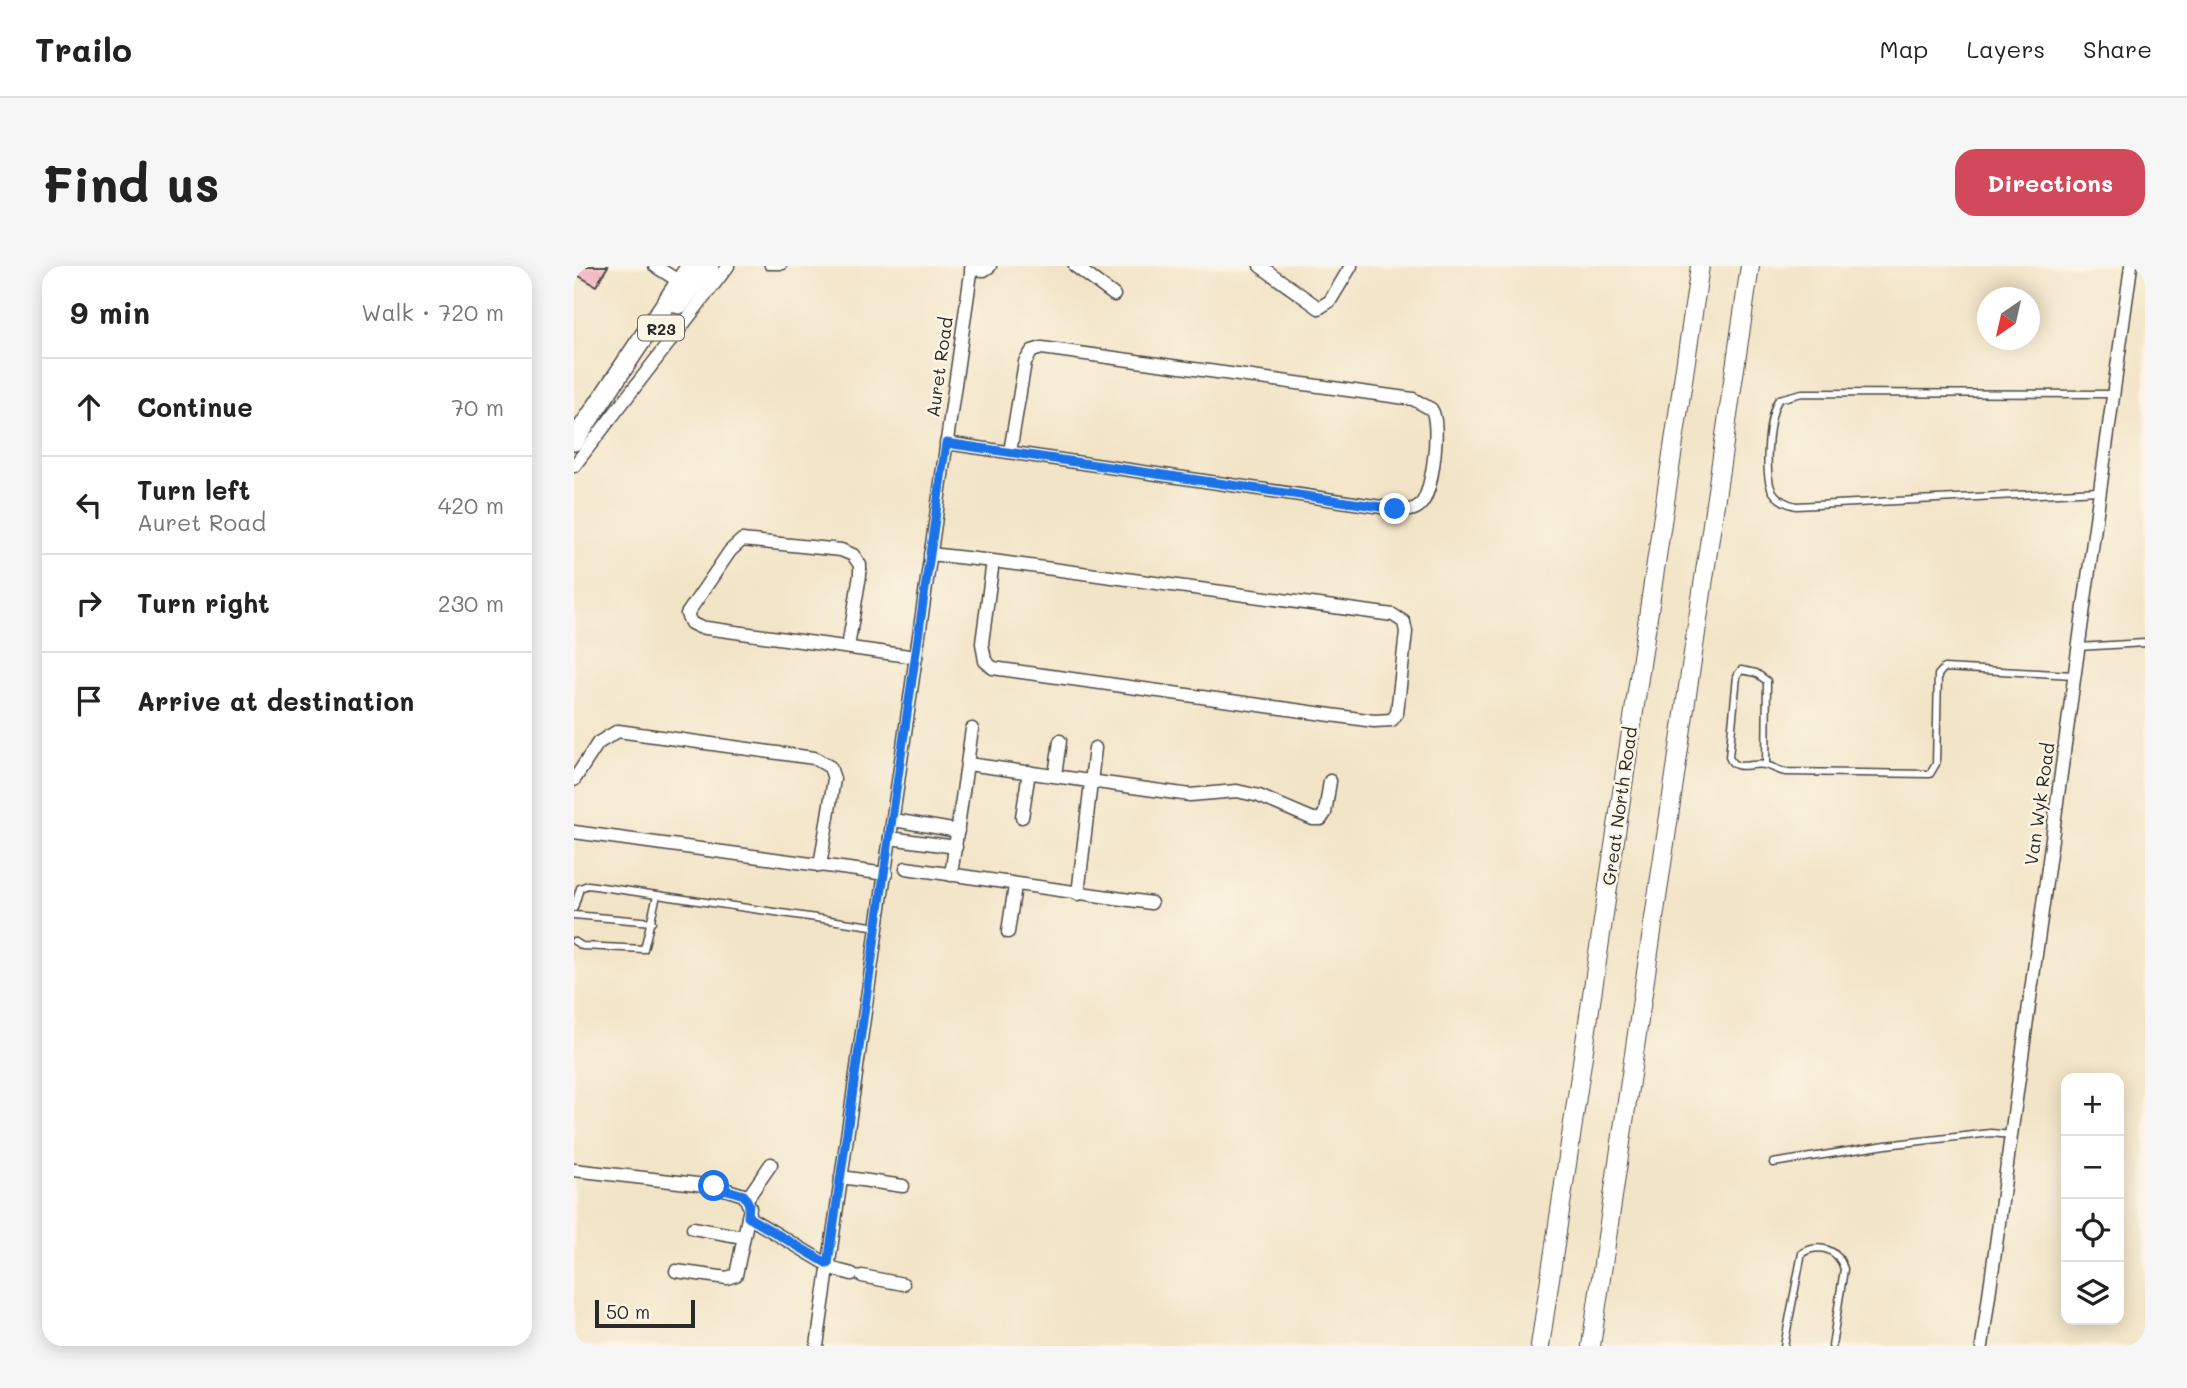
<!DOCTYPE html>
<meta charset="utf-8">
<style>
body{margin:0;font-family:Mali,sans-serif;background:#f6f6f6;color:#222}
.controls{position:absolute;right:21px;bottom:21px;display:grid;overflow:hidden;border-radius:14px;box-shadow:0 4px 18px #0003}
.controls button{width:63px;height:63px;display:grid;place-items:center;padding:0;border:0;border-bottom:2px solid #e0e0e0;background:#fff;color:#222;font:35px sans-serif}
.compass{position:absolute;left:1403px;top:21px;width:63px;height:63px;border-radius:50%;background:#fff;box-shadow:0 4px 18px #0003;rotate:214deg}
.scale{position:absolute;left:21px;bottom:18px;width:100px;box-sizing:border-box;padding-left:7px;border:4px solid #2b2b2b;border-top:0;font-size:19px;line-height:24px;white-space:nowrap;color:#2b2b2b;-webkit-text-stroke:5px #fcf5e5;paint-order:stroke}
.stop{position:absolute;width:21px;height:21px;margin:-16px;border:5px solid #1a73e8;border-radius:50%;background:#fff}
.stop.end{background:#1a73e8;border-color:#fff;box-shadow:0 2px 7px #0008}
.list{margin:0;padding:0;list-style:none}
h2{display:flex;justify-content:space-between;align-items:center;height:91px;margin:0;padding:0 28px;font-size:30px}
h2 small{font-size:23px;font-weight:400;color:#767676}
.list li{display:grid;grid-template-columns:46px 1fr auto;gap:21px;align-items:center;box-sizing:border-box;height:98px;padding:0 28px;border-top:2px solid #e0e0e0}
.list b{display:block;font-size:26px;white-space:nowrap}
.list p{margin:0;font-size:23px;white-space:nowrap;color:#767676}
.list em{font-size:23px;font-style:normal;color:#767676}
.icon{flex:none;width:38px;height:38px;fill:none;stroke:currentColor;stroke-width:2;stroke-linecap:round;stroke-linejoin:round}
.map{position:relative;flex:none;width:1571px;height:1080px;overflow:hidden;border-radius:21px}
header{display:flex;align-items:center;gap:42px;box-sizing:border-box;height:98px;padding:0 35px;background:#fff;border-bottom:2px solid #e0e0e0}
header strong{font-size:33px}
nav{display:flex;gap:38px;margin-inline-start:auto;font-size:24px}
.intro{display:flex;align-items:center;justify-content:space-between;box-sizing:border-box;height:168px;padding:0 42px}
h1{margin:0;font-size:49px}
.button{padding:18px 32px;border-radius:21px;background:#d1495b;color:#fff;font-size:24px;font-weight:700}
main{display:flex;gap:42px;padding:0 42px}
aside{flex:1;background:#fff;border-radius:21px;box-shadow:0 4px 18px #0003}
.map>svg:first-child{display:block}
</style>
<header>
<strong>Trailo</strong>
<nav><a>Map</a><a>Layers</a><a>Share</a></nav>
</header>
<div class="intro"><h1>Find us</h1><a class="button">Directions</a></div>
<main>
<aside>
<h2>9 min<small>Walk · 720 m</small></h2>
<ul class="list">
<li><svg class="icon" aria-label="ahead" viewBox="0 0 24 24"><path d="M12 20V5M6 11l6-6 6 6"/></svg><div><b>Continue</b></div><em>70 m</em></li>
<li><svg class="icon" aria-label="left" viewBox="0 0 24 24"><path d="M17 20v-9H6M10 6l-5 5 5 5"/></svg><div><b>Turn left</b><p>Auret Road</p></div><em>420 m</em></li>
<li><svg class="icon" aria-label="right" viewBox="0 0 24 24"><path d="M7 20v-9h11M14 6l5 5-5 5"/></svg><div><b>Turn right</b></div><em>230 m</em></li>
<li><svg class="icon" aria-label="arrive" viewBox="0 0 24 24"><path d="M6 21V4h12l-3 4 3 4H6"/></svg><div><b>Arrive at destination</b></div></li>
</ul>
</aside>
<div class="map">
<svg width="1571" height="1080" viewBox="0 0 1571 1080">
<rect width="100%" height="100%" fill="#fcf5e5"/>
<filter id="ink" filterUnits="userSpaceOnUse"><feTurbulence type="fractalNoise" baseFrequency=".0143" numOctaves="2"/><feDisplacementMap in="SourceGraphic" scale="14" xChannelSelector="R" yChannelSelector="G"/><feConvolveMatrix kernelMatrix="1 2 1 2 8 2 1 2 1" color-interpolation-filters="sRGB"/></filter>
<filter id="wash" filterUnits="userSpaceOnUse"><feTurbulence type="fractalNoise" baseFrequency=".00686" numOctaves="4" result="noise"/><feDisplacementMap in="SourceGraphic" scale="28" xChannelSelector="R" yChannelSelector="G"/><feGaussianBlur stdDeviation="1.57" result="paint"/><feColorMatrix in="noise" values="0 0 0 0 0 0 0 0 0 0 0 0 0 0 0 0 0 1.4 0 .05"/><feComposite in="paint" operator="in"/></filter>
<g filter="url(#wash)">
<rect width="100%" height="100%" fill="#f2e4c7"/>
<g id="blocks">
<path fill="#f4a6be" d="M0,0H34L22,20L0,7Z"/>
</g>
</g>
<g filter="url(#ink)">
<use href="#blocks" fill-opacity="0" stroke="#494742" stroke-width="2"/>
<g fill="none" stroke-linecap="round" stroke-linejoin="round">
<g stroke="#494742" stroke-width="9">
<g id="lane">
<path d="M194,0H209"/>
<path d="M1525,225L1222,240C1213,238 1205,235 1199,226C1189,211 1194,147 1205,133L1228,127L1539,128"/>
<path d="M1504,381L1571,377"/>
<path d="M1192,499L1193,415L1182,407L1167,404L1163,410L1155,491C1161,507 1177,496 1191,499C1198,500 1204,505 1212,506L1356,508L1362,498L1364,409L1370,402L1500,409"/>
<path d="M0,642L6,622L14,619L304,661"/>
<path d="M0,649L78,656"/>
<path d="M0,675L8,680L70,683L83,629"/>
<path d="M1199,897L1312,879L1417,867L1437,869"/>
<path d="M1210,1080L1228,987C1246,977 1264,983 1270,1003L1258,1080"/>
</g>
</g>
<g stroke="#494742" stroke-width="15">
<g id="street">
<path d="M81,0L106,16"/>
<path d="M501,0L540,29"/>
<path d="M686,0L745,42L756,35L777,0"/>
<path d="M397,3L410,4L416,0"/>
<path d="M372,177L821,243C831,244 840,246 847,238C859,226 867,155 857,143L839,133L468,82L458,85L451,96L436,186"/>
<path d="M0,200L154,0"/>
<path d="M356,288L419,295L819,349L830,356L832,366L823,447L818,454L800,455L419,402L411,395L408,377L419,295"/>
<path d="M274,381L286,309V299L279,289L267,284L168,274L156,285L113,348L117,357L125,361L342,391"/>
<path d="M394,498L616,529L663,525L685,530L739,553H747L751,547L756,515"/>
<path d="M481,509L486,475"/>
<path d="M0,514L24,477L44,465L240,492L256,501L260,513L246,600"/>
<path d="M448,551L455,506"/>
<path d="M320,554L384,565"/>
<path d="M0,566L312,608"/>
<path d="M316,572L382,581"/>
<path d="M332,602L577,637"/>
<path d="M377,609L398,463"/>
<path d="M504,628L521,482"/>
<path d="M434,666L441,620"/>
<path d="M0,904L140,920L170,929L176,942L162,1009L153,1012L102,1005"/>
<path d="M267,911L329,920"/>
<path d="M173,933L197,898"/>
<path d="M174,951L263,1004L278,1008"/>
<path d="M119,962L169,971"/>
<path d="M288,1010L329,1018"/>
<path d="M243,1080L398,0"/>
<path d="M1408,1080L1557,0"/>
</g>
</g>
<g stroke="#494742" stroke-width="20">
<g id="secondary">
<path d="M966,1080L1126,0"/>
<path d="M1017,1080L1176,0"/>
</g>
</g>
<g stroke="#494742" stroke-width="22">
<g id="primary">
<path d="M105,38L135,0"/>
<path d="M0,175L117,0"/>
</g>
</g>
<use href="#lane" stroke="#fff" stroke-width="6"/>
<use href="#street" stroke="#fff" stroke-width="12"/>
<use href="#secondary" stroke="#fff" stroke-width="18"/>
<use href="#primary" stroke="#fff" stroke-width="19"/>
</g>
</g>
<g fill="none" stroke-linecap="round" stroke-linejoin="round" filter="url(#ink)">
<path stroke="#1a73e8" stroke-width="9" d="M140,920L170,929L175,938L174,951L254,998L372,177L821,243"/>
</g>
<g text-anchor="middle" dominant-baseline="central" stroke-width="5" stroke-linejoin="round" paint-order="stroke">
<rect fill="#fcf5e5" stroke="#6a6863" stroke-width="2" x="64" y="49.5" width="46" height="25" rx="5"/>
<g font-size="16" font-weight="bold" fill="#2b2b2b">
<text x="87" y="62">R23</text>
</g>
<g font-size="18" fill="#2b2b2b" stroke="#fcf5e5">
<text transform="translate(365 101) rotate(-82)">Auret Road</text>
<text transform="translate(1465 538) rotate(-82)">Van Wyk Road</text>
<text transform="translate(1045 540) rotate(-82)">Great North Road</text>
</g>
</g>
</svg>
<div class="controls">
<button>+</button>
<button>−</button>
<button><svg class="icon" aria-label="locate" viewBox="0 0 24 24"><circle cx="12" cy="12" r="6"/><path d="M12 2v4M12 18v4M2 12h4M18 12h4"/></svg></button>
<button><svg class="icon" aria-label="layers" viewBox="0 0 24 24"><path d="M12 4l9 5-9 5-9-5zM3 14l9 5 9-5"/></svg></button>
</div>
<svg class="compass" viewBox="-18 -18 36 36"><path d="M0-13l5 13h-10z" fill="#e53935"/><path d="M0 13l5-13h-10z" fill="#767676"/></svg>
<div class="scale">50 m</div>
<div class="stop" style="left:140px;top:920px"></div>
<div class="stop end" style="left:821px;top:243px"></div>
</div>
</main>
